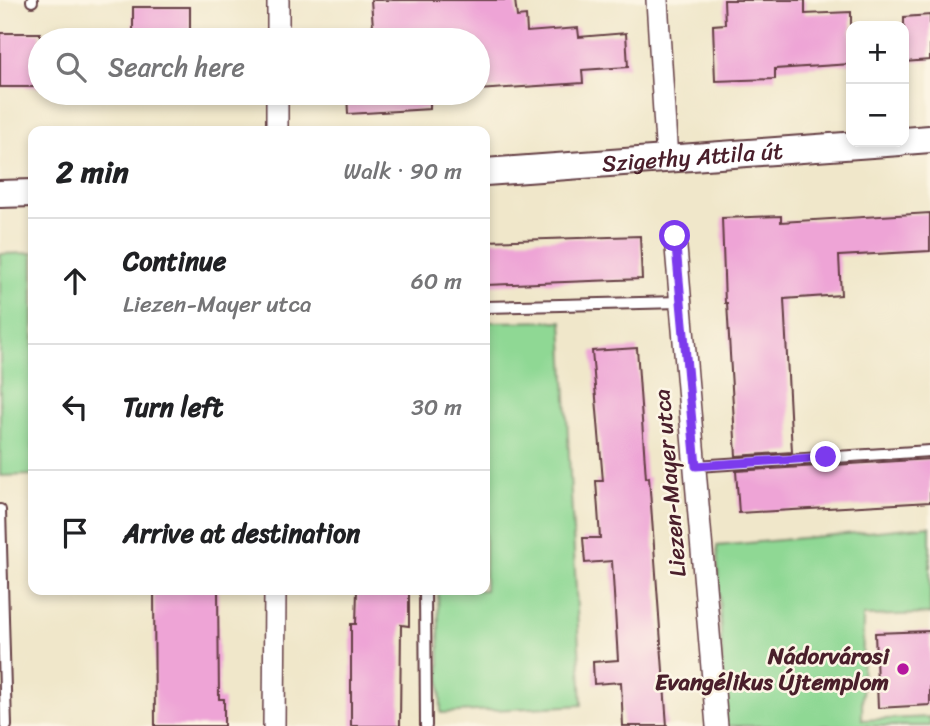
<!DOCTYPE html>
<meta charset="utf-8">
<style>
body{margin:0;font-family:Sriracha,sans-serif;background:#f6f6f6;color:#202124}
.controls{position:absolute;right:21px;top:21px;display:grid;overflow:hidden;border-radius:14px;box-shadow:0 4px 10px #0003}
.controls button{width:63px;height:63px;display:grid;place-items:center;padding:0;border:0;border-bottom:2px solid #e0e0e0;background:#fff;color:#202124;font:35px sans-serif}
.stop{position:absolute;width:21px;height:21px;margin:-16px;border:5px solid #7c3aed;border-radius:50%;background:#fff}
.stop.end{background:#7c3aed;border-color:#fff;box-shadow:0 2px 7px #0008}
.list{margin:0;padding:0;list-style:none}
h2{display:flex;justify-content:space-between;align-items:center;height:91px;margin:0;padding:0 28px;font-size:30px}
h2 small{font-size:23px;font-weight:400;color:#757577}
.list li{display:grid;grid-template-columns:46px 1fr auto;gap:21px;align-items:center;box-sizing:border-box;height:126px;padding:0 28px;border-top:2px solid #e0e0e0}
.list b{display:block;font-size:26px;white-space:nowrap}
.list p{margin:0;font-size:23px;white-space:nowrap;color:#757577}
.list em{font-size:23px;font-style:normal;color:#757577}
.icon{flex:none;width:38px;height:38px;fill:none;stroke:currentColor;stroke-width:2;stroke-linecap:round;stroke-linejoin:round}
.map{position:relative;flex:none;width:930px;height:726px;overflow:hidden}
.search{position:absolute;background:#fff;box-shadow:0 4px 10px #0003;left:28px;top:28px;width:462px;height:77px;display:flex;align-items:center;gap:18px;box-sizing:border-box;padding:0 24px;border-radius:38px;color:#757577;font-size:26px}
.panel{position:absolute;background:#fff;box-shadow:0 4px 10px #0003;left:28px;top:126px;width:462px;height:469px;border-radius:14px}
.map>svg:first-child{display:block}
</style>
<div class="map">
<svg width="930" height="726" viewBox="0 0 930 726">
<rect width="100%" height="100%" fill="#fcf5e5"/>
<filter id="ink" filterUnits="userSpaceOnUse"><feTurbulence type="fractalNoise" baseFrequency=".0143" numOctaves="2"/><feDisplacementMap in="SourceGraphic" scale="14" xChannelSelector="R" yChannelSelector="G"/><feConvolveMatrix kernelMatrix="1 2 1 2 8 2 1 2 1" color-interpolation-filters="sRGB"/></filter>
<filter id="wash" filterUnits="userSpaceOnUse"><feTurbulence type="fractalNoise" baseFrequency=".00686" numOctaves="4" result="noise"/><feDisplacementMap in="SourceGraphic" scale="28" xChannelSelector="R" yChannelSelector="G"/><feGaussianBlur stdDeviation="1.57" result="paint"/><feColorMatrix in="noise" values="0 0 0 0 0 0 0 0 0 0 0 0 0 0 0 0 0 1.4 0 .05"/><feComposite in="paint" operator="in"/></filter>
<g filter="url(#wash)">
<rect width="100%" height="100%" fill="#f0e7ca"/>
<g fill="#8fd894" stroke="#6c7c60" stroke-width="2">
<path d="M33,253V475L0,476V254Z"/>
<path d="M562,321L582,705L441,713L438,590H485V322Z"/>
<path d="M930,526V614L863,616L862,720L930,717V726H725L717,546Z"/>
</g>
<g id="blocks">
<g fill="#eea4d6">
<path d="M371,0H515L517,17L526,16L527,32L578,28L579,37L626,33L628,67L582,70L583,83L478,90V40H374Z"/>
<path d="M724,0H805V14L851,12V64L775,69V79L715,81L713,25L725,24Z"/>
<rect x="133" y="7" width="57" height="33"/>
<path d="M930,15V60L904,62V17Z"/>
<rect x="0" y="33" width="40" height="54"/>
<path d="M347,93H430V109L348,114Z"/>
<path d="M930,213V251L839,256L841,295L784,299L792,452L736,456L727,303H725L722,218L781,216V222Z"/>
<path d="M640,236L642,279L485,285V241Z"/>
<path d="M637,348L646,478L649,477L667,726H623L621,682L594,684L593,662L618,660L612,561L585,563L583,538H600L596,481H603L592,351Z"/>
<path d="M930,459V502L739,513L736,471Z"/>
<path d="M154,590H218L219,699H224V726H155Z"/>
<path d="M357,590H409V626L401,625L400,726H351V624H356Z"/>
<path d="M930,631V705L878,708L875,633Z"/>
</g>
</g>
</g>
<g filter="url(#ink)">
<use href="#blocks" fill-opacity="0" stroke="#633d43" stroke-width="2"/>
<g fill="none" stroke-linecap="round" stroke-linejoin="round">
<g stroke="#633d43" stroke-width="14">
<g id="service">
<path d="M32,0V1"/>
<path d="M485,307L680,302"/>
<path d="M696,466L930,451"/>
<path d="M0,510L6,726"/>
<path d="M425,590L426,726"/>
</g>
</g>
<g stroke="#633d43" stroke-width="24">
<g id="minor">
<path d="M278,0V40"/>
<path d="M657,0L667,160"/>
<path d="M277,131V93"/>
<path d="M675,236L717,726"/>
<path d="M274,726L275,590"/>
</g>
</g>
<g stroke="#633d43" stroke-width="30">
<g id="tertiary">
<path d="M904,141L930,139"/>
<path id="s1" d="M485,172L900,142"/>
<path d="M0,194L33,193"/>
</g>
</g>
<use href="#service" stroke="#fff" stroke-width="10"/>
<use href="#minor" stroke="#fff" stroke-width="21"/>
<use href="#tertiary" stroke="#fff" stroke-width="26"/>
</g>
</g>
<g fill="none" stroke-linecap="round" stroke-linejoin="round" filter="url(#ink)">
<path stroke="#7c3aed" stroke-width="9" d="M675,236L696,466L826,457"/>
</g>
<circle fill="#b5179e" stroke="#fcf5e5" stroke-width="2.5" cx="903" cy="669" r="7"/>
<g text-anchor="middle" dominant-baseline="central" stroke-width="5" stroke-linejoin="round" paint-order="stroke">
<g font-size="23" fill="#4a1f2b" stroke="#fcf5e5">
<text stroke="none"><textPath href="#s1" startOffset="208">Szigethy Attila út</textPath></text>
<text transform="translate(670 483) rotate(-95)">Liezen-Mayer utca</text>
</g>
<g font-size="23" font-weight="bold" fill="#4a1f2b" stroke="#fcf5e5" text-anchor="end">
<text x="889" y="656">Nádorvárosi<tspan x="889" dy="26">Evangélikus Újtemplom</tspan></text>
</g>
</g>
</svg>
<div class="controls">
<button>+</button>
<button>−</button>
</div>
<div class="stop" style="left:675px;top:236px"></div>
<div class="stop end" style="left:826px;top:457px"></div>
<div class="search"><svg class="icon" aria-label="search" viewBox="0 0 24 24"><circle cx="10" cy="10" r="6"/><path d="M15 15l6 6"/></svg>Search here</div>
<section class="panel">
<h2>2 min<small>Walk · 90 m</small></h2>
<ul class="list">
<li><svg class="icon" aria-label="ahead" viewBox="0 0 24 24"><path d="M12 20V5M6 11l6-6 6 6"/></svg><div><b>Continue</b><p>Liezen-Mayer utca</p></div><em>60 m</em></li>
<li><svg class="icon" aria-label="left" viewBox="0 0 24 24"><path d="M17 20v-9H6M10 6l-5 5 5 5"/></svg><div><b>Turn left</b></div><em>30 m</em></li>
<li><svg class="icon" aria-label="arrive" viewBox="0 0 24 24"><path d="M6 21V4h12l-3 4 3 4H6"/></svg><div><b>Arrive at destination</b></div></li>
</ul>
</section>
</div>
